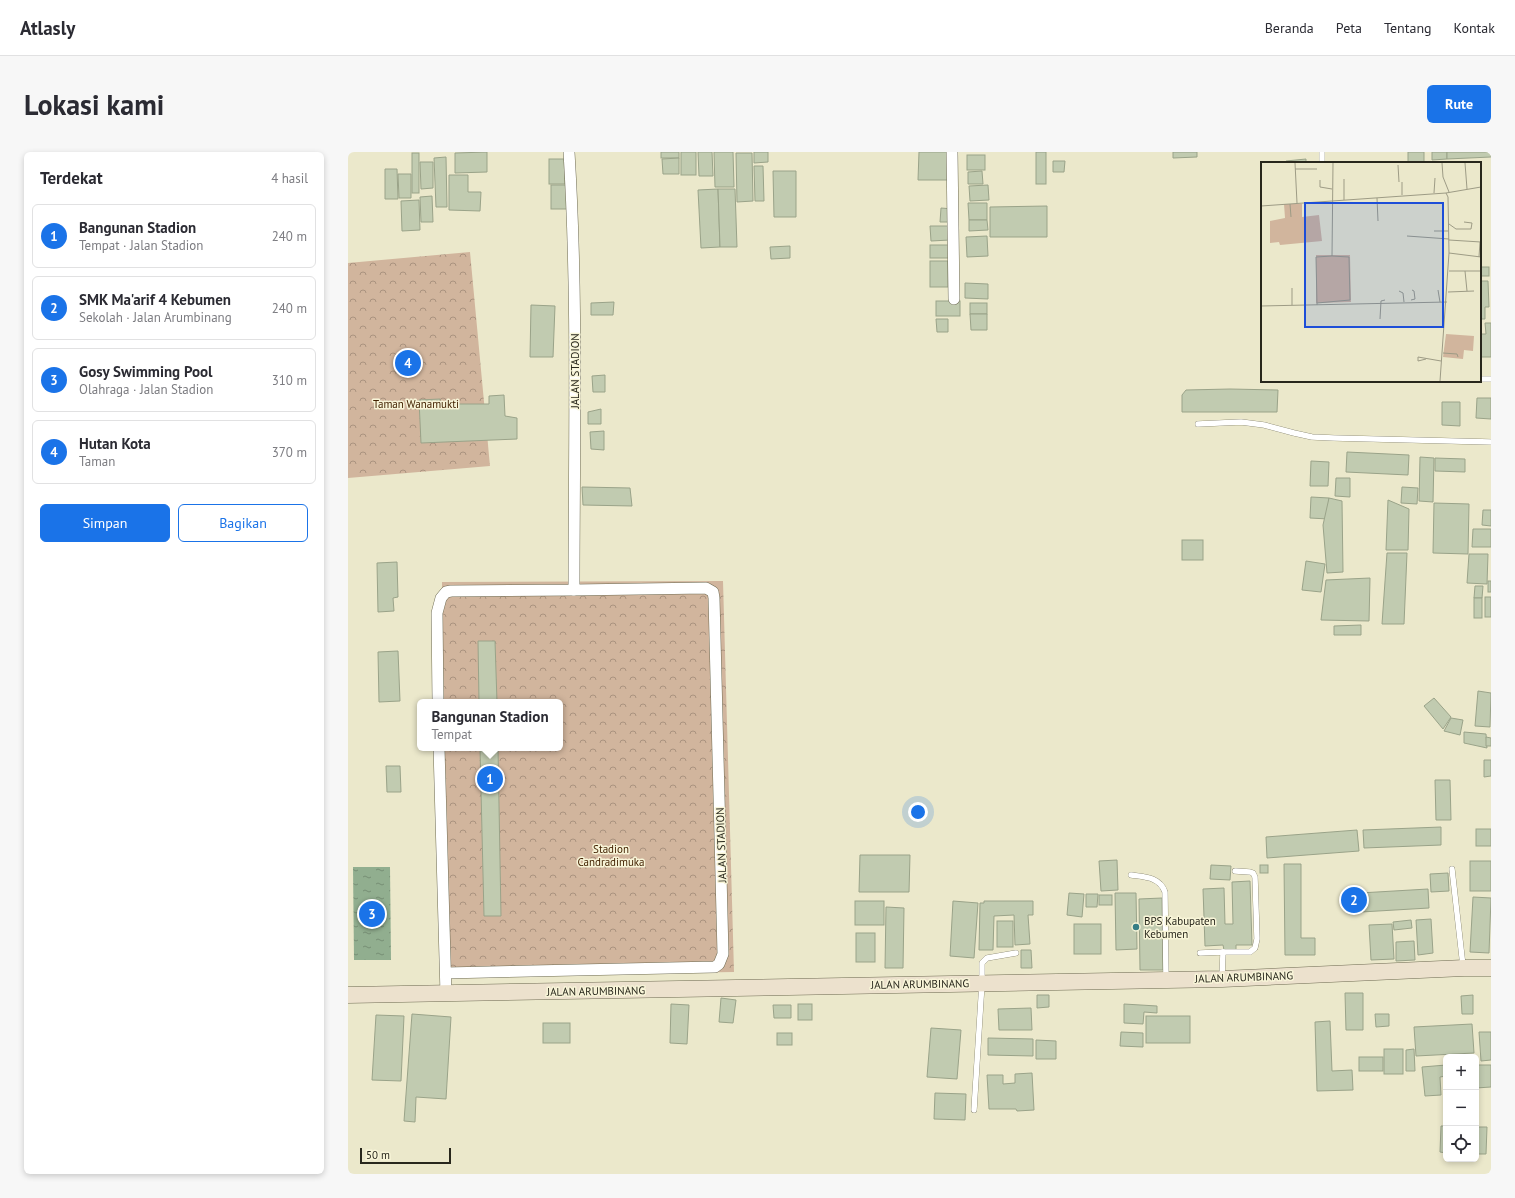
<!DOCTYPE html>
<html lang="id">
<meta charset="utf-8">
<style>
body{margin:0;font-family:"PT Sans",sans-serif;background:#f7f7f7;color:#2b2b33}
.controls{position:absolute;right:12px;bottom:12px;display:grid;overflow:hidden;border-radius:6px;box-shadow:0 2px 6px #0003}
.controls button{width:36px;height:36px;display:grid;place-items:center;padding:0;border:0;border-bottom:1px solid #e1e1e2;background:#fff;color:#2b2b33;font:20px sans-serif}
.scale{position:absolute;left:12px;bottom:10px;width:91px;box-sizing:border-box;padding-left:4px;border:2px solid #28271c;border-top:0;font-size:11px;line-height:14px;white-space:nowrap;color:#28271c;-webkit-text-stroke:3px #f8f5d8;paint-order:stroke}
.you{position:absolute;left:570px;top:660px;width:14px;height:14px;margin:-10px;border:3px solid #fff;border-radius:50%;background:#1a73e8;box-shadow:0 0 0 6px #1a73e833}
.badge{display:grid;place-items:center;width:26px;height:26px;border-radius:50%;background:#1a73e8;color:#fff;font-size:13px;font-weight:700}
.pin{position:absolute;translate:-50% -50%;border:2px solid #fff;box-shadow:0 1px 4px #0006}
.popup{position:absolute;left:69px;top:547px;width:146px;height:52px;box-sizing:border-box;display:grid;place-content:center;border-radius:6px;background:#fff;filter:drop-shadow(0 1px 3px #0005);font-size:13px;white-space:nowrap;color:#7c7c81}
.popup b{font-size:15px;color:#2b2b33}
.popup::after{content:'';position:absolute;left:50%;top:100%;margin-left:-8px;border:8px solid transparent;border-top-color:#fff}
.list{margin:0;padding:0;list-style:none}
h2{display:flex;justify-content:space-between;align-items:center;height:52px;margin:0;padding:0 16px;font-size:17px}
h2 small{font-size:13px;font-weight:400;color:#7c7c81}
.list li{display:grid;grid-template-columns:26px 1fr auto;gap:12px;align-items:center;box-sizing:border-box;height:64px;margin:0 8px 8px;padding:0 8px;border:1px solid #e1e1e2;border-radius:6px}
.list b{display:block;font-size:15px;white-space:nowrap}
.list p{margin:0;font-size:13px;white-space:nowrap;color:#7c7c81}
.list em{font-size:13px;font-style:normal;color:#7c7c81}
.actions{display:flex;gap:8px;padding:12px 16px}
.actions a{flex:1;padding:9px 0;border:1px solid #1a73e8;border-radius:6px;text-align:center;font-size:14px;color:#1a73e8}
.actions .main{background:#1a73e8;color:#fff}
.icon{flex:none;width:22px;height:22px;fill:none;stroke:currentColor;stroke-width:2;stroke-linecap:round;stroke-linejoin:round}
.map{position:relative;flex:none;width:1143px;height:1022px;overflow:hidden;border-radius:6px}
header{display:flex;align-items:center;gap:24px;box-sizing:border-box;height:56px;padding:0 20px;background:#fff;border-bottom:1px solid #e1e1e2}
header strong{font-size:19px}
nav{display:flex;gap:22px;margin-inline-start:auto;font-size:14px}
.intro{display:flex;align-items:center;justify-content:space-between;box-sizing:border-box;height:96px;padding:0 24px}
h1{margin:0;font-size:28px}
.button{padding:10px 18px;border-radius:6px;background:#1a73e8;color:#fff;font-size:14px;font-weight:700}
main{display:flex;gap:24px;padding:0 24px}
aside{flex:1;background:#fff;border-radius:6px;box-shadow:0 2px 6px #0003}
.map>svg:first-child{display:block}
</style>
<header>
<strong>Atlasly</strong>
<nav><a>Beranda</a><a>Peta</a><a>Tentang</a><a>Kontak</a></nav>
</header>
<div class="intro"><h1>Lokasi kami</h1><a class="button">Rute</a></div>
<main>
<aside>
<h2>Terdekat<small>4 hasil</small></h2>
<ul class="list">
<li><span class="badge">1</span><div><b>Bangunan Stadion</b><p>Tempat · Jalan Stadion</p></div><em>240 m</em></li>
<li><span class="badge">2</span><div><b>SMK Ma'arif 4 Kebumen</b><p>Sekolah · Jalan Arumbinang</p></div><em>240 m</em></li>
<li><span class="badge">3</span><div><b>Gosy Swimming Pool</b><p>Olahraga · Jalan Stadion</p></div><em>310 m</em></li>
<li><span class="badge">4</span><div><b>Hutan Kota</b><p>Taman</p></div><em>370 m</em></li>
</ul>
<div class="actions"><a class="main">Simpan</a><a>Bagikan</a></div>
</aside>
<div class="map">
<svg width="1143" height="1022" viewBox="0 0 1143 1022">
<defs>
<pattern id="park-crowns" width="20" height="18" patternUnits="userSpaceOnUse"><rect width="20" height="18" fill="#d1b59d"/><path d="M2 6a3 3 0 1 1 6 0M12 15a3 3 0 1 1 6 0" fill="none" stroke="#aa937f"/></pattern>
<pattern id="water-ripples" width="26" height="14" patternUnits="userSpaceOnUse"><rect width="26" height="14" fill="#91ae8f"/><path d="M2 4q2-2 4 0t4 0M15 11q2-2 4 0t4 0" fill="none" stroke="#768e74"/></pattern>
</defs>
<rect width="100%" height="100%" fill="#ebe8cb"/>
<g fill="url(#park-crowns)">
<path d="M122,100L142,314L0,326V111Z"/>
<path d="M375,429L386,820L92,825L93,596H212V550H94V430Z"/>
</g>
<path fill="url(#water-ripples)" d="M5,715H42L43,808H6Z"/>
<g fill="#c1cbb0" stroke="#9aa389">
<path d="M139,0V20L107,21V1Z"/>
<rect x="313" y="0" width="18" height="6"/>
<rect x="333" y="0" width="15" height="23"/>
<path d="M350,0H364L365,24H351Z"/>
<path d="M366,0H385L386,35H367Z"/>
<path d="M406,0H420V10L406,11Z"/>
<path d="M571,0H600V28H570Z"/>
<rect x="688" y="0" width="10" height="32"/>
<path d="M825,0H849V5L825,6Z"/>
<rect x="1060" y="0" width="16" height="11"/>
<path d="M1084,0H1099V7L1084,8Z"/>
<path d="M1099,0H1143V5L1099,7Z"/>
<rect x="64" y="1" width="7" height="40"/>
<path d="M388,1H404L405,49L389,50Z"/>
<rect x="619" y="3" width="18" height="15"/>
<path d="M98,5L99,55H88L86,6Z"/>
<path d="M331,6V22H315L314,7Z"/>
<rect x="201" y="7" width="16" height="25"/>
<path d="M958,7V11H938V9Z"/>
<path d="M705,9H717L716,20H705Z"/>
<path d="M72,10H85V36L73,37Z"/>
<path d="M406,14H415L416,49H407Z"/>
<path d="M37,17H49L50,47H37Z"/>
<path d="M425,19H448V65H426Z"/>
<path d="M634,19L635,32H620V20Z"/>
<path d="M50,22H63V46H51Z"/>
<path d="M101,23H120V40H133L132,59L101,58Z"/>
<rect x="203" y="33" width="16" height="24"/>
<path d="M640,33L641,48L622,49L621,34Z"/>
<path d="M370,37L372,95L353,96L350,38Z"/>
<path d="M370,37H387L389,95H372Z"/>
<path d="M84,44L85,70H73L72,45Z"/>
<path d="M71,48L72,78L54,79L53,49Z"/>
<path d="M620,51H639V68H621Z"/>
<path d="M699,54V85H642V55Z"/>
<path d="M593,56L605,57L604,70H592Z"/>
<path d="M621,68H639L640,78L621,79Z"/>
<path d="M582,74H601L602,88L583,89Z"/>
<path d="M639,84L640,104L619,105L618,85Z"/>
<rect x="582" y="93" width="22" height="13"/>
<path d="M442,94V106L423,107L422,95Z"/>
<rect x="582" y="109" width="18" height="26"/>
<rect x="1132" y="115" width="9" height="9"/>
<path d="M1132,129H1140L1141,155H1137V167H1132Z"/>
<path d="M617,131L640,132V147L617,146Z"/>
<rect x="588" y="149" width="24" height="15"/>
<path d="M266,150L265,163H243V151Z"/>
<rect x="622" y="151" width="17" height="11"/>
<path d="M183,153L207,154L205,205H182Z"/>
<path d="M622,162H639V178H623Z"/>
<path d="M588,167H600V180H589Z"/>
<path d="M1137,171H1143V205H1132V182H1138Z"/>
<path d="M257,223V240H245L244,224Z"/>
<path d="M882,237L930,238L929,260H834V243L838,238Z"/>
<path d="M156,243L157,264L169,266V287L73,291L71,248L92,247V252H141V244Z"/>
<path d="M1129,246H1143V267L1128,266Z"/>
<path d="M1094,250H1112V274L1094,273Z"/>
<path d="M253,257V272H240V260Z"/>
<path d="M256,279V298L243,297L242,280Z"/>
<path d="M999,300L1061,303L1060,323L998,320Z"/>
<path d="M1072,305L1086,306L1085,350L1071,349Z"/>
<path d="M1087,306L1117,307V320L1087,319Z"/>
<path d="M963,309L981,310L980,334H962Z"/>
<path d="M988,326H1002V345L987,344Z"/>
<path d="M234,335L282,336L284,354L235,353Z"/>
<path d="M1054,335L1070,336L1069,352L1053,351Z"/>
<path d="M963,345L981,346L980,367L962,366Z"/>
<path d="M981,346L994,349L995,420L979,421L975,373Z"/>
<path d="M1040,348L1061,357L1060,398H1038Z"/>
<path d="M1086,351L1121,352L1120,402L1085,401Z"/>
<path d="M1135,358H1143V374L1134,373Z"/>
<path d="M1125,377H1143V395H1124Z"/>
<rect x="834" y="388" width="21" height="20"/>
<path d="M1039,401H1059L1056,472H1034Z"/>
<path d="M1121,402H1140L1139,432L1119,431Z"/>
<path d="M958,409L977,412L973,440L954,438Z"/>
<path d="M49,410L50,445L45,446L46,459L30,460L29,411Z"/>
<path d="M1022,426L1021,469L973,468L978,428Z"/>
<rect x="1140" y="429" width="3" height="11"/>
<path d="M1127,434H1135L1134,446H1126Z"/>
<rect x="1137" y="445" width="6" height="20"/>
<rect x="1126" y="446" width="8" height="20"/>
<path d="M1013,473V483H986V474Z"/>
<path d="M130,489H147L149,550H131Z"/>
<path d="M50,499L52,549L31,550L30,500Z"/>
<path d="M1130,539L1143,541L1142,575L1127,574Z"/>
<path d="M1086,546L1103,565L1095,577L1076,554Z"/>
<path d="M1103,566L1115,568L1112,583L1096,579Z"/>
<path d="M1116,580L1138,582L1139,596L1116,591Z"/>
<path d="M1138,585L1143,586V594H1138Z"/>
<path d="M132,596H150L153,764H136Z"/>
<path d="M1136,608H1143V624L1136,625Z"/>
<path d="M38,614H52L53,640H39Z"/>
<path d="M1087,628H1102L1103,668H1088Z"/>
<path d="M1093,675V693L1016,696L1015,678Z"/>
<rect x="1128" y="677" width="15" height="17"/>
<path d="M1009,678L1011,699L919,706L918,685Z"/>
<path d="M512,703H562L561,740H511Z"/>
<path d="M769,708L770,738L753,739L751,709Z"/>
<rect x="1122" y="709" width="21" height="30"/>
<path d="M936,712H953V786H967V803H937Z"/>
<path d="M863,713L883,714L882,728L862,727Z"/>
<rect x="912" y="713" width="8" height="8"/>
<path d="M1100,721L1101,739L1083,740L1082,722Z"/>
<path d="M902,729L904,793H888V798H876L875,793L857,794L855,737L876,736L877,772H885L884,730Z"/>
<path d="M1080,737L1081,756L1013,760L1012,741Z"/>
<path d="M721,741L736,742L734,765L719,763Z"/>
<path d="M767,741H788L789,797L768,798Z"/>
<path d="M738,742H750L749,755H738Z"/>
<rect x="751" y="743" width="13" height="10"/>
<path d="M1125,745L1143,746L1141,801L1122,800Z"/>
<path d="M814,746L815,818H792L791,747Z"/>
<rect x="507" y="749" width="29" height="24"/>
<path d="M605,749L630,751L626,806L602,804Z"/>
<path d="M636,749H685V763H680L682,792L667,793L666,763L646,764L645,798H631L632,751H636Z"/>
<path d="M538,755L556,756L555,816H537Z"/>
<path d="M1083,767L1085,801L1070,803L1068,768Z"/>
<path d="M1063,768L1064,776L1046,778L1045,770Z"/>
<rect x="649" y="769" width="16" height="26"/>
<rect x="726" y="772" width="27" height="30"/>
<path d="M1044,772L1046,807L1023,808L1021,773Z"/>
<rect x="508" y="781" width="19" height="29"/>
<path d="M1066,789L1067,808L1048,809V790Z"/>
<path d="M673,798H683L684,816H673Z"/>
<path d="M997,841H1015V878H998Z"/>
<path d="M689,843H701V855L689,856Z"/>
<path d="M1125,843V862H1114L1113,844Z"/>
<path d="M373,846L388,848L385,871L371,870Z"/>
<path d="M323,852L341,853L339,892L322,891Z"/>
<rect x="450" y="852" width="14" height="16"/>
<path d="M776,852L809,854V861L796,860L795,872L776,871Z"/>
<path d="M425,853H443V866H426Z"/>
<path d="M683,856L684,878H651L650,857Z"/>
<path d="M64,862L103,865L98,947L68,945L67,970L56,969Z"/>
<path d="M1027,862H1041V874L1028,875Z"/>
<path d="M28,863L56,864L53,929L24,928Z"/>
<rect x="798" y="864" width="44" height="27"/>
<path d="M982,869L984,919L1004,918L1005,938L969,939L967,870Z"/>
<rect x="195" y="871" width="27" height="20"/>
<path d="M1124,872L1126,901L1068,904L1066,875Z"/>
<path d="M583,876L613,878L609,927L579,925Z"/>
<path d="M773,880L795,881V895L772,894Z"/>
<path d="M1131,880H1143V908L1133,909Z"/>
<rect x="429" y="881" width="15" height="12"/>
<path d="M640,886L685,887V904L640,903Z"/>
<path d="M688,888L708,889V907H688Z"/>
<rect x="1036" y="897" width="19" height="25"/>
<path d="M1066,897L1067,919H1058V898Z"/>
<rect x="1011" y="905" width="24" height="14"/>
<path d="M1098,913V924L1092,925L1093,943L1077,944L1074,915Z"/>
<path d="M1128,913H1143V935L1128,936Z"/>
<path d="M684,921L686,958L669,959L668,957H641L639,923H655V932L667,931V922Z"/>
<path d="M587,941L618,942L617,968L586,967Z"/>
<path d="M1093,974H1098V1001L1092,1000Z"/>
<path d="M1128,975H1139L1138,1002H1128Z"/>
</g>
<g fill="none" stroke-linecap="round" stroke-linejoin="round">
<g stroke="#6e6b52" stroke-width="6">
<g id="service">
<path d="M974,11V0"/>
<path d="M1132,227H1143"/>
<path d="M850,272L893,270L916,273L946,281L964,285L986,286L1143,290"/>
<path d="M1104,717L1115,814"/>
<path d="M783,723C797,725 812,725 817,740L818,828"/>
<path d="M875,800H902L907,796L909,787L907,725L905,721L902,720L887,719"/>
<path d="M852,801L875,800L874,827"/>
<path d="M626,958L634,831V811L639,806L668,801"/>
</g>
</g>
<g stroke="#6e6b52" stroke-width="12">
<g id="minor">
<path d="M604,0L606,147"/>
<path d="M90,550L89,461L93,446L98,440L103,439L226,438C226,292 230,146 221,0"/>
<path d="M91,596L98,842"/>
<path d="M98,821L367,815L371,812L375,802L366,446L365,440L358,436L226,438"/>
</g>
</g>
<g stroke="#6e6b52" stroke-width="17">
<path id="secondary" d="M0,843L874,827L1116,816H1143"/>
</g>
<use href="#service" stroke="#fff" stroke-width="5.5"/>
<use href="#minor" stroke="#fff" stroke-width="11"/>
<use href="#secondary" stroke="#ece1cd" stroke-width="16"/>
</g>
<circle fill="#367e85" stroke="#f8f5d8" stroke-width="1.5" cx="788" cy="775" r="4"/>
<g text-anchor="middle" dominant-baseline="central" stroke-width="3" stroke-linejoin="round" paint-order="stroke">
<g font-size="11" fill="#28271c" stroke="#f8f5d8">
<text transform="translate(227 219) rotate(-90)">JALAN STADION</text>
<text transform="translate(373 693) rotate(-92)">JALAN STADION</text>
<text transform="translate(896 825) rotate(-2)">JALAN ARUMBINANG</text>
<text transform="translate(572 832) rotate(-1)">JALAN ARUMBINANG</text>
<text transform="translate(248 839) rotate(-1)">JALAN ARUMBINANG</text>
</g>
<g font-size="11" fill="#422100" stroke="#f8f5d8">
<text x="68" y="252">Taman Wanamukti</text>
<text x="263" y="697">Stadion<tspan x="263" dy="13">Candradimuka</tspan></text>
</g>
<g font-size="11" fill="#28271c" stroke="#f8f5d8" text-anchor="start">
<text x="796" y="769">BPS Kabupaten<tspan x="796" dy="13">Kebumen</tspan></text>
</g>
</g>
<g transform="translate(913 10)">
<rect width="220" height="220" fill="#ebe8cb"/>
<path d="M185,172L213,174L212,189L203,188L202,197L182,195Z" fill="#d1b59d"/>
<path d="M23,42H41V55L58,53L61,79L19,83L18,80L9,81V59L24,56ZM55,93H89L90,140L55,141Z" fill="#d1b59d"/>
<path fill="none" stroke="#9d9b85" stroke-width="1" d="M34,1L36,41M181,1L182,15L188,30M204,1L206,27M137,3L138,20M34,7H56M83,17V38M59,18V25L71,27M141,20V33M173,31L174,16M116,36L117,59M29,42L30,55M0,44L185,31L220,25M188,62L195,67H210L211,61L203,60M173,69H187M146,74L188,77M188,78L220,80M188,91L220,95M218,95L219,80M188,109H220M204,109L206,129M31,126V143M177,128L179,140M138,129L142,131L143,140M187,130L213,129M150,138L154,137L153,129L151,128M56,141L89,138L88,95L71,94M56,143L55,95L71,94L72,1M0,144L186,140M119,157L120,139L124,138M182,191L196,192L197,195M165,197L157,199V195L180,199M179,219L188,91L187,35L185,31"/>
<path fill="#1d4ed8" fill-opacity="0.15" stroke="#1d4ed8" stroke-width="2" d="M44,41H182V165H44Z"/>
<rect width="220" height="220" fill="none" stroke="#28271c" stroke-width="2"/>
</g>
</svg>
<div class="controls">
<button>+</button>
<button>−</button>
<button><svg class="icon" aria-label="locate" viewBox="0 0 24 24"><circle cx="12" cy="12" r="6"/><path d="M12 2v4M12 18v4M2 12h4M18 12h4"/></svg></button>
</div>
<div class="scale">50 m</div>
<div class="you"></div>
<div class="pin badge" style="left:142px;top:627px">1</div>
<div class="popup"><b>Bangunan Stadion</b>Tempat</div>
<div class="pin badge" style="left:1006px;top:748px">2</div>
<div class="pin badge" style="left:24px;top:762px">3</div>
<div class="pin badge" style="left:60px;top:211px">4</div>
</div>
</main>
